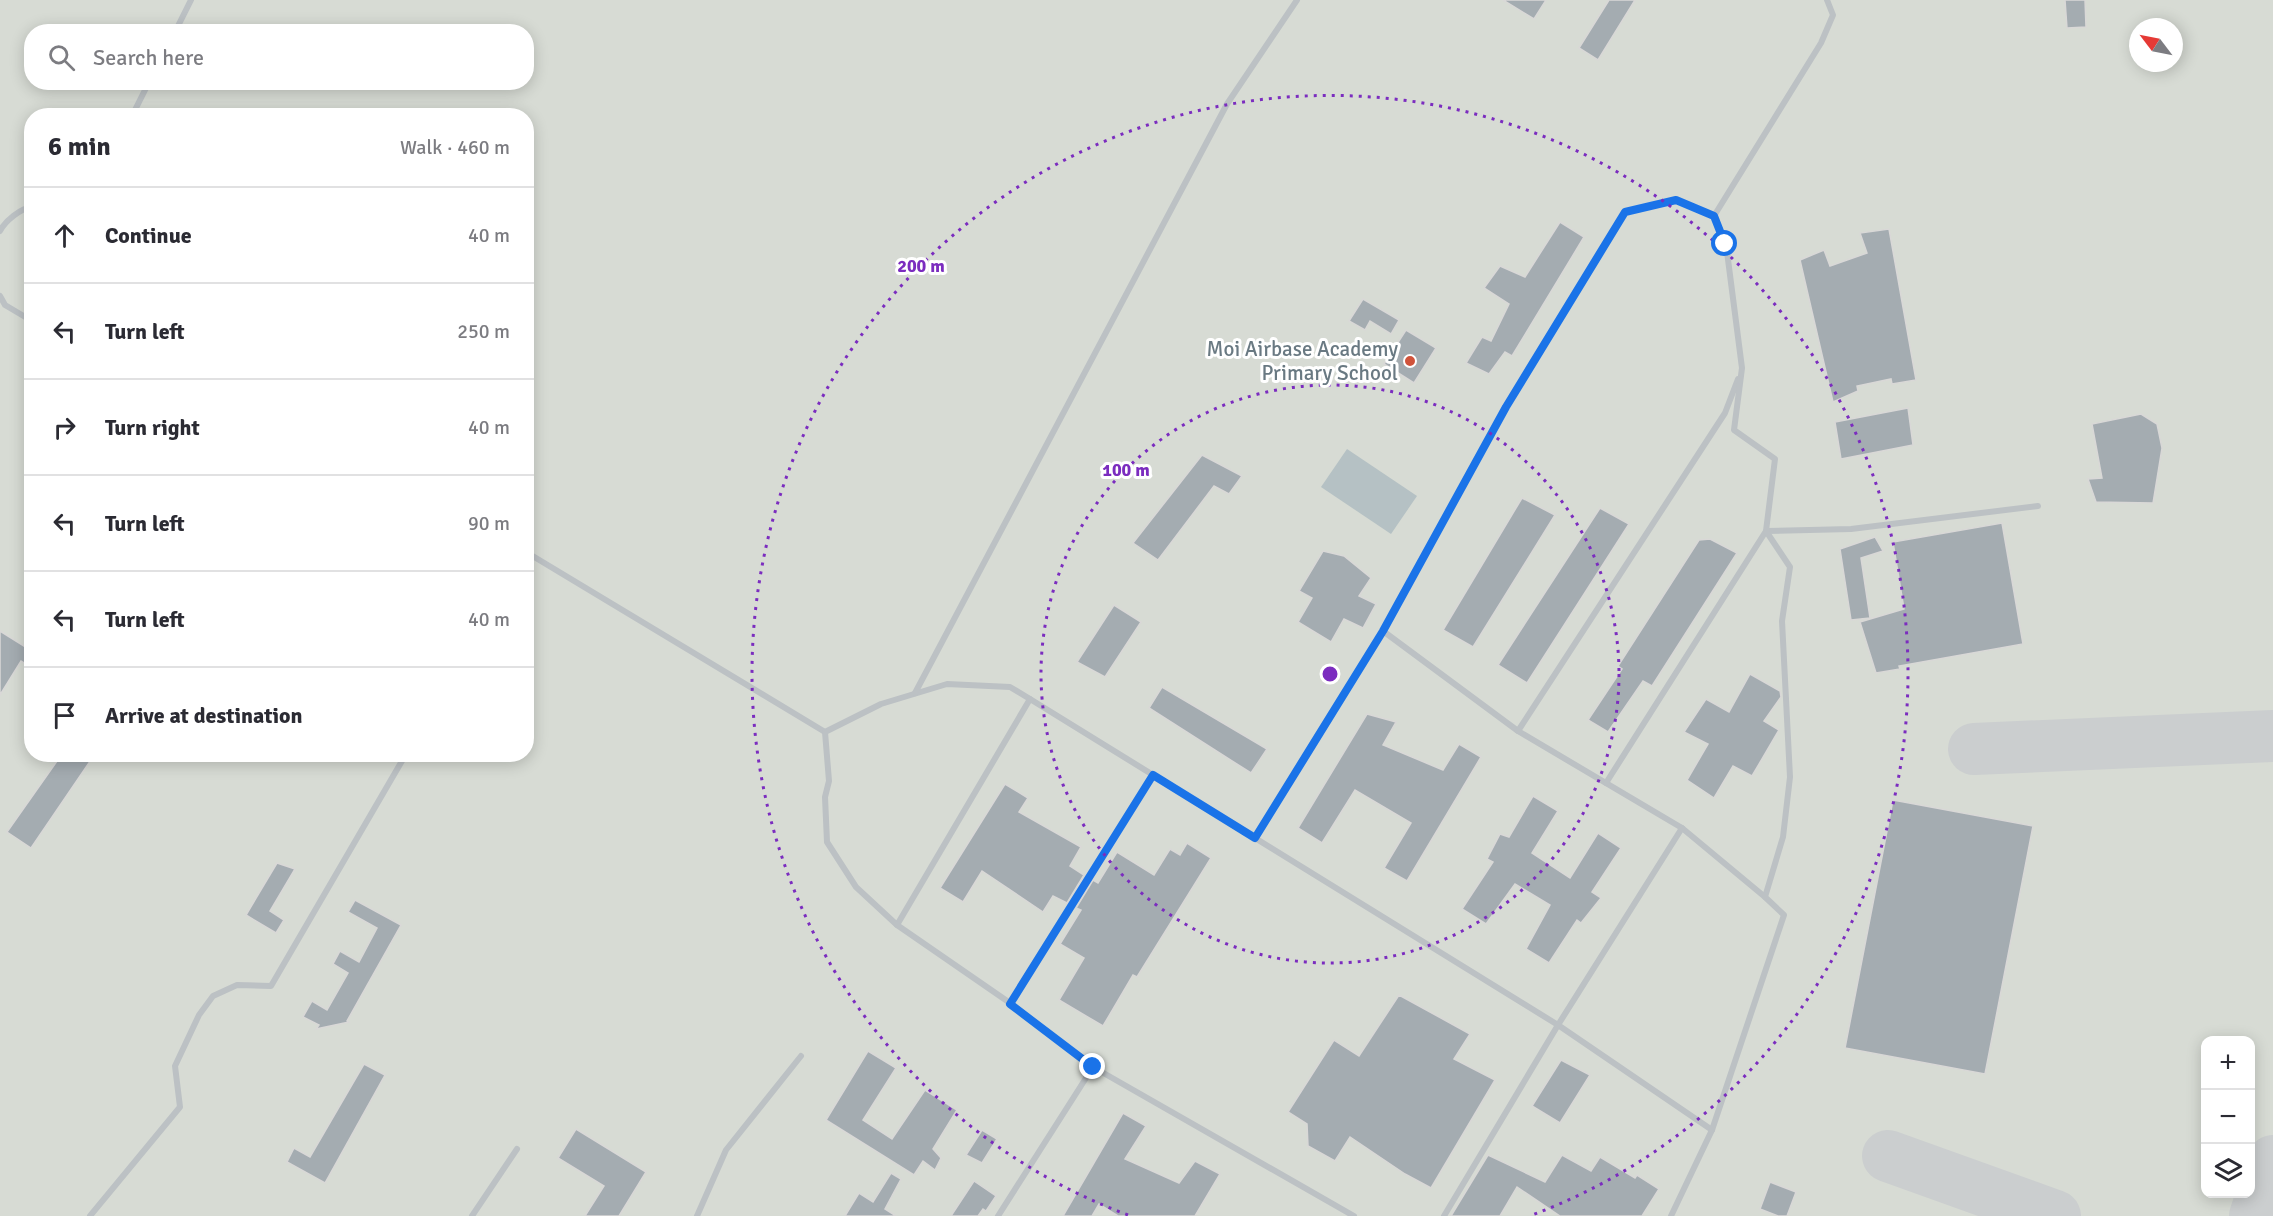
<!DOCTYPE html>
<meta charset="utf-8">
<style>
body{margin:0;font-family:Signika,sans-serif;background:#f2f2f3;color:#2b2b33}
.controls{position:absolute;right:18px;bottom:18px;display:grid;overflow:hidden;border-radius:12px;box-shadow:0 3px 15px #0003}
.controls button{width:54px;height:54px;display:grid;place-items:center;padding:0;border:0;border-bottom:2px solid #e1e1e2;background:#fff;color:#2b2b33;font:30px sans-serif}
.compass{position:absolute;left:2129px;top:18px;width:54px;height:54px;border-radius:50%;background:#fff;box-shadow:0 3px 15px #0003;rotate:302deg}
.stop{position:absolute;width:18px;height:18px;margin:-14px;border:4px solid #1a73e8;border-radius:50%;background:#fff}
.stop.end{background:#1a73e8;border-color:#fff;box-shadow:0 2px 6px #0008}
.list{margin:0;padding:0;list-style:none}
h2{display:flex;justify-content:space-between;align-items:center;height:78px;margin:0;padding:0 24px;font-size:26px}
h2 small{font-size:20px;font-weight:400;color:#7c7c81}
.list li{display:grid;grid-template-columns:39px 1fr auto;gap:18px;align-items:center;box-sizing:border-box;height:96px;padding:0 24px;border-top:2px solid #e1e1e2}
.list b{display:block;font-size:22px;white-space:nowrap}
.list em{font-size:20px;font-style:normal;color:#7c7c81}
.icon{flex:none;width:33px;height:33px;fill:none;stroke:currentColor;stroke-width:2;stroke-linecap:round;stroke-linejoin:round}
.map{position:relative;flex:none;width:2273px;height:1216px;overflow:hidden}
.search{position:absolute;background:#fff;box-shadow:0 3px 15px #0003;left:24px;top:24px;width:510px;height:66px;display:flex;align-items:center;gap:15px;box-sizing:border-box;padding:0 21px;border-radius:24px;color:#7c7c81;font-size:22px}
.panel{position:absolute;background:#fff;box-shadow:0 3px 15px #0003;left:24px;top:108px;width:510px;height:654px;border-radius:24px}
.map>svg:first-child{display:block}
</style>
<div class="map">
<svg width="2273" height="1216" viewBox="0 0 2273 1216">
<rect width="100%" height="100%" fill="#f7f7f4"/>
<path fill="#d7dbd4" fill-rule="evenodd" d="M0,0H2273V1216H0ZM2138,27H2174V63H2138ZM32,32H526V82H32ZM32,116H526V754H32ZM2206,1040H2250V1194H2206Z"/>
<path fill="#b5c1c4" d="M1347,449L1417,496L1391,534L1321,487Z"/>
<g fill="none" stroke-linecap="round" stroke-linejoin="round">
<g stroke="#cbcecf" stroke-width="52">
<path d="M1974,749L2273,736"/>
<path d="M1888,1156L2055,1216"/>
<path d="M2255,1216L2273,1161"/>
</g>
</g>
<g fill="#a4acb1" stroke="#d9d8d7" stroke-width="1.5">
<path d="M1503,0H1546L1534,19Z"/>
<path d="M1609,0H1635L1598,60L1579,48Z"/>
<path d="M2065,0H2085L2086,27L2067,28Z"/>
<path d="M1560,222L1584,237L1512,356L1505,352L1489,374L1466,363L1482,337L1491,341L1509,304L1484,288L1500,266L1525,277Z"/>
<path d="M1889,229L1916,380L1892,384L1891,379L1857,386L1858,391L1833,402L1800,260L1824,250L1830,266L1867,253L1860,233Z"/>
<path d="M1363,299L1399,320L1391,334L1370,321L1365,330L1349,321Z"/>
<path d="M1406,330L1436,348L1414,383L1384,364Z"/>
<path d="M1908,408L1913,445L1841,459L1835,422Z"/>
<path d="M2141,414L2157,424L2162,448L2153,503L2096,502L2088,479L2102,478L2092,424Z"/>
<path d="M1202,455L1242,476L1229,494L1214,486L1158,560L1133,543Z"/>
<path d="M1522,498L1555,515L1473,647L1443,630Z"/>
<path d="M1600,508L1629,524L1527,683L1498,665Z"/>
<path d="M2002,523L2023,644L1899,666L1900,669L1876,673L1860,622L1904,609L1893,542Z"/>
<path d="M1875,537L1883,551L1861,558L1870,618L1851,620L1840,549Z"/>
<path d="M1710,539L1737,553L1652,686L1643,681L1608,732L1588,720L1622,669L1618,666L1699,540Z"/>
<path d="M1323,551L1344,556L1371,578L1359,596L1376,604L1363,628L1344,619L1331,642L1298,622L1312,598L1299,591Z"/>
<path d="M1114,605L1141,622L1105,677L1077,662Z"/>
<path d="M0,631L32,651V668L21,661L0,695Z"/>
<path d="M1750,674L1780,691L1781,697L1764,721L1779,730L1752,776L1733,766L1714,798L1687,780L1708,744L1684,732L1706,699L1729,712Z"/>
<path d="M1162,687L1267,749L1251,773L1149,708Z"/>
<path d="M1367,714L1396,722L1383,745L1443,770L1459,744L1481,757L1407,881L1384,868L1411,823L1355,790L1322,843L1298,828Z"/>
<path d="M62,754H95L31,848L7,832Z"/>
<path d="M1005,784L1028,798L1019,812L1081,847L1070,866L1084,875L1067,903L1053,896L1043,912L982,871L963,902L940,888Z"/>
<path d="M1533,796L1558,811L1532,853L1570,878L1598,833L1621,848L1592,892L1601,898L1581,923L1577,920L1549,963L1526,949L1550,905L1515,884L1486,924L1462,909L1493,862L1487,859L1500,834L1509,837Z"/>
<path d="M1893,800L2033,826L1985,1074L1845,1048Z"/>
<path d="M1187,843L1211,858L1137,977L1133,975L1103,1026L1059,1000L1084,958L1060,944L1081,910L1076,908L1093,880L1098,883L1117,852L1154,875L1170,849L1180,855Z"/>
<path d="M277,863L295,869L270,911L284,920L276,933L246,915Z"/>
<path d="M355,900L401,925L347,1021L349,1022L316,1029L319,1025L303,1017L312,1001L327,1010L348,973L333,964L340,951L359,962L377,928L348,912Z"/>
<path d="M1399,995L1470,1034L1454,1059L1495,1080L1431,1188L1405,1174L1350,1137L1335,1161L1308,1146L1307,1124L1288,1112L1334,1040L1359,1056Z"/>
<path d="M868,1051L896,1068L863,1120L892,1139L925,1090L957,1110L933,1149L941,1158L935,1170L923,1161L914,1175L826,1120Z"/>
<path d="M1561,1060L1590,1075L1560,1123L1532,1106Z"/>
<path d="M364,1064L385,1075L325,1183L287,1162L294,1148L310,1157Z"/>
<path d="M1123,1113L1146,1126L1125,1159L1179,1183L1195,1161L1220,1174L1195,1216H1118L1099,1204L1092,1216H1063Z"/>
<path d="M576,1129L646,1172L619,1216H585L604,1186L558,1158Z"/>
<path d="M982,1130L997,1139L982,1163L966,1155Z"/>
<path d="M1488,1155L1545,1182L1562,1155L1591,1171L1600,1157L1635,1178L1637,1175L1659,1189L1642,1216H1560L1517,1187L1500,1216H1451Z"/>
<path d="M891,1173L901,1179L885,1209L896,1216H845L859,1193L873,1202Z"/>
<path d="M974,1181L996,1196L986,1211L983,1209L978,1216H951Z"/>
<path d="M1770,1182L1796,1192L1787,1216H1778L1760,1209Z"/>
</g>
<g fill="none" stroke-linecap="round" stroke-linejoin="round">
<g stroke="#bcc1c4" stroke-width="6">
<path d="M175,32L191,0"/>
<path d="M132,116L149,82"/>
<path d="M0,231C5,221 21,208 32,207"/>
<path d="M0,296L5,305L32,321"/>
<path d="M526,552L825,732"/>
<path d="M1383,631L1518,731L1682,828L1765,897"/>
<path d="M947,684L1010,687L1030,699L897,925L856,887L827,842L825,797L829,781L825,732L881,704Z"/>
<path d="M915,693L1227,104L1297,0"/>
<path d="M1030,699L1558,1025L1712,1130"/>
<path d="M1518,731L1725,413L1738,379"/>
<path d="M1606,783L1766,531L1851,529L2038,506"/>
<path d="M1255,838L1383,631L1506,407L1625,212L1676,200L1714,216"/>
<path d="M897,925L1010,1003L1093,1067L1354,1216"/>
<path d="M1010,1003L1153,775"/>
<path d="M90,1216L180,1107L175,1066L199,1015L213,996L237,985L271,986L406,754"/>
<path d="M472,1216L517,1149"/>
<path d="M697,1216L726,1150L801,1056"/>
<path d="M998,1216L1093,1067"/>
<path d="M1444,1216L1558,1025L1682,828"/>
<path d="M1671,1216L1712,1130L1784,915L1765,897L1783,837L1790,777L1782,621L1790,567L1766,531L1775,459L1734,430L1742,368L1726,244L1714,216L1821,43L1833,15L1827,0"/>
</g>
</g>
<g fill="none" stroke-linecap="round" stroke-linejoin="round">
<path stroke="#1a73e8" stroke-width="8" d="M1093,1067L1010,1004L1153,775L1255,838L1383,631L1506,407L1625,212L1676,200L1714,216L1725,244"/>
</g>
<g fill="none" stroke="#7b2cbf" stroke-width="3" stroke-dasharray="3 6">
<circle cx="1330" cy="674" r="289"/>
<path d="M1128 1215A578 578 0 1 1 1532 1215"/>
</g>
<circle fill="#d0533b" stroke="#fff" stroke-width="2" cx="1410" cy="361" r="6"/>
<g text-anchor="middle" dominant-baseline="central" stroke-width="6" stroke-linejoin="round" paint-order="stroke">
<g font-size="21" fill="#697982" stroke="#fff" text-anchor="end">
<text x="1398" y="349">Moi Airbase Academy<tspan x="1398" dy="24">Primary School</tspan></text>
</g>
</g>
<circle cx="1330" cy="674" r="9" fill="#7b2cbf" stroke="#fff" stroke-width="3"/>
<g font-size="18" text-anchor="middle" font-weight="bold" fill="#7b2cbf" stroke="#fff" stroke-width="6" stroke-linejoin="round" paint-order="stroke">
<text x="921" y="272">200 m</text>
<text x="1126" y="476">100 m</text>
</g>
</svg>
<div class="controls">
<button>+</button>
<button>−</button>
<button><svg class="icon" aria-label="layers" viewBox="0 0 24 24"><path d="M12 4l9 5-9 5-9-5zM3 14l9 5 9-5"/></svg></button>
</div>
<svg class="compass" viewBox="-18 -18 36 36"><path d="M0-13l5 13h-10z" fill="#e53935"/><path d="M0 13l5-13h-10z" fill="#7c7c81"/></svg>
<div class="stop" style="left:1725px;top:244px"></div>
<div class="stop end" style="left:1093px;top:1067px"></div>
<div class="search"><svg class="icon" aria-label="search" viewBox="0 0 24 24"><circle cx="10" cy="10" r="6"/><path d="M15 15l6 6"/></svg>Search here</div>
<section class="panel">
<h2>6 min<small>Walk · 460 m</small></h2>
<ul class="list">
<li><svg class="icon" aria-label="ahead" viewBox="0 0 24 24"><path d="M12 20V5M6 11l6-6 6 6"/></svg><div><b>Continue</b></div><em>40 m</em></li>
<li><svg class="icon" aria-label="left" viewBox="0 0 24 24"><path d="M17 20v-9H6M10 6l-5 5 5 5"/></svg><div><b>Turn left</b></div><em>250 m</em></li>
<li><svg class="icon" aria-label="right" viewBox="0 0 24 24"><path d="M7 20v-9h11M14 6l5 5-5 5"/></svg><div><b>Turn right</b></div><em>40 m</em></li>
<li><svg class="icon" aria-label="left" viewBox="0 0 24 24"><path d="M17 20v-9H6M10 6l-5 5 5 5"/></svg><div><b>Turn left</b></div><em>90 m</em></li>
<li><svg class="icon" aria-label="left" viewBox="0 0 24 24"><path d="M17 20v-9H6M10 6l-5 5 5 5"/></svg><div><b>Turn left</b></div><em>40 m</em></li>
<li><svg class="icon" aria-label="arrive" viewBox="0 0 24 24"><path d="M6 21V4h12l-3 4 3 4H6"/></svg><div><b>Arrive at destination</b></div></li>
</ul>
</section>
</div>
